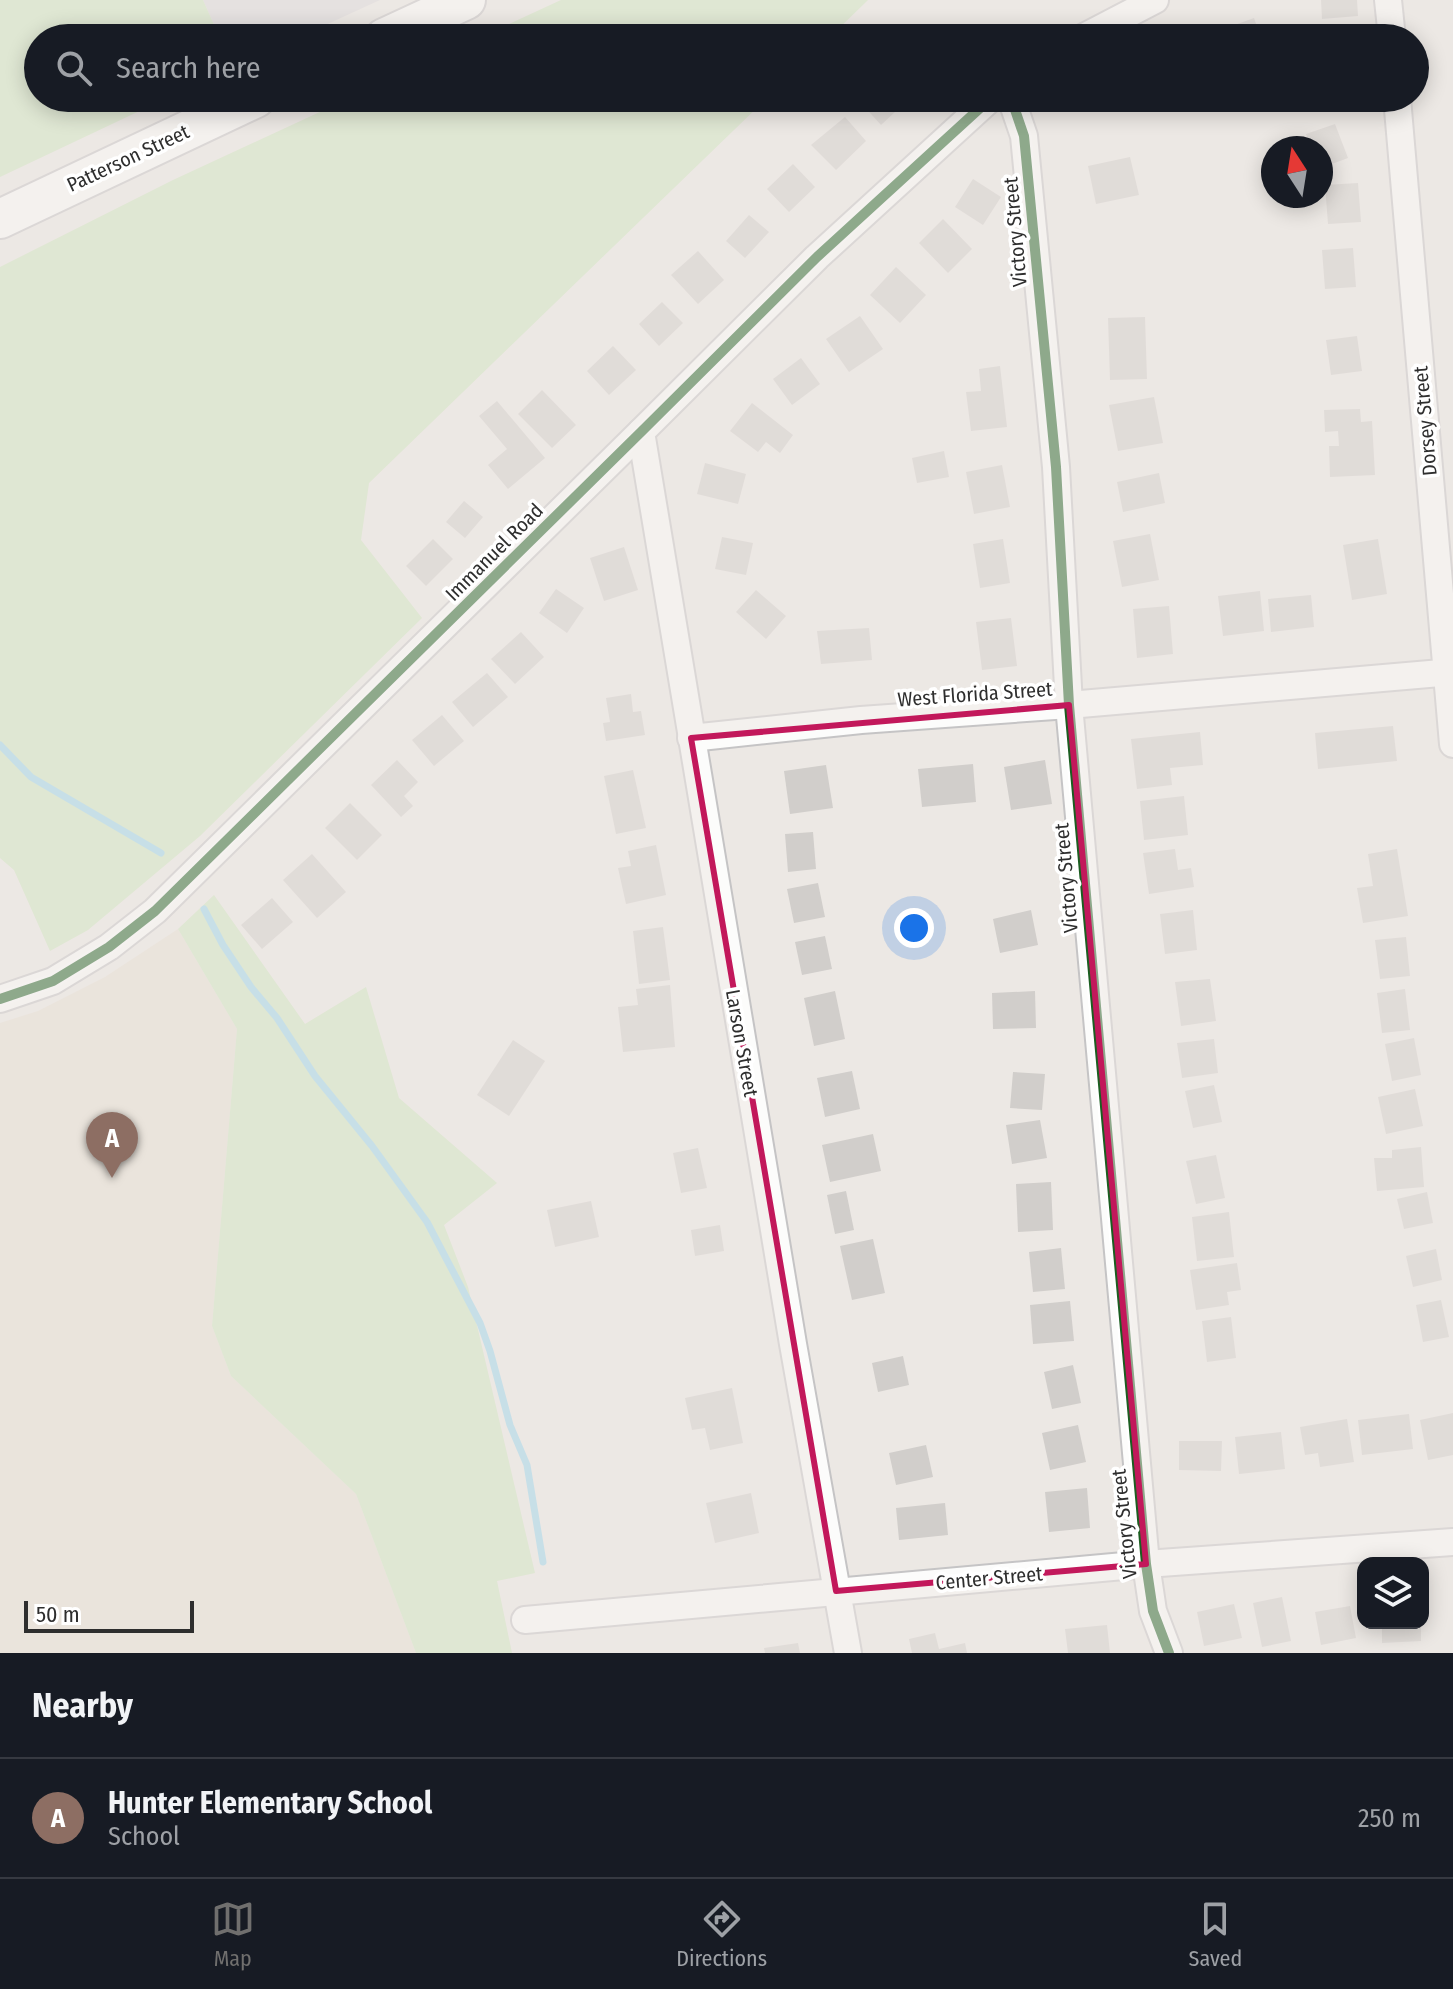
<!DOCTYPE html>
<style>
body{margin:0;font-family:"Fira Sans Condensed",sans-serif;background:#20242c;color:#f1f3f6}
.controls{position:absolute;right:24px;bottom:24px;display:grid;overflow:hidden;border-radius:16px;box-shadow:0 4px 20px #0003}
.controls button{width:72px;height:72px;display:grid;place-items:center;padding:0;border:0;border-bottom:2px solid #363941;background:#171b24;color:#f1f3f6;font:40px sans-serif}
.compass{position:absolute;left:1261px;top:136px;width:72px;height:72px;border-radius:50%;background:#171b24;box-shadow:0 4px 20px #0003;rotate:348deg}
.scale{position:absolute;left:24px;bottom:20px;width:170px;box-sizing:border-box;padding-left:8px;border:4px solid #2e2e2e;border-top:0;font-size:22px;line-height:28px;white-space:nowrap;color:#2e2e2e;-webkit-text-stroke:6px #fff;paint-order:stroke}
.you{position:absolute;left:914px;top:928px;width:28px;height:28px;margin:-20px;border:6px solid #fff;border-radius:50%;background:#1a73e8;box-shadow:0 0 0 12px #1a73e833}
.badge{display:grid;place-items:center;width:52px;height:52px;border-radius:50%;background:#706f6e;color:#fff;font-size:26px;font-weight:700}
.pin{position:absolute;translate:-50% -66px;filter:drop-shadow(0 2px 4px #0008)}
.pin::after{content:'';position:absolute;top:42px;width:28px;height:24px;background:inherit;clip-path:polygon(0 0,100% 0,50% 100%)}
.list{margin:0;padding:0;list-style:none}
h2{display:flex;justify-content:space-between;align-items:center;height:104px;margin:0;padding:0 32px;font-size:34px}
h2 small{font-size:26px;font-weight:400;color:#9ea1a6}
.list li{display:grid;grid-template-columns:52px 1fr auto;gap:24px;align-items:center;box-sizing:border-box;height:120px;padding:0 32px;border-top:2px solid #363941}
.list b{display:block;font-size:30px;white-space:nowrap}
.list p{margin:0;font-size:26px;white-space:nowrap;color:#9ea1a6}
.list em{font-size:26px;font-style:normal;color:#9ea1a6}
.icon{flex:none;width:44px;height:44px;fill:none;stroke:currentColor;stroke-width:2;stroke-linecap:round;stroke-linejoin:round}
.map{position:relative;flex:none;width:1453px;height:1653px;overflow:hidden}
.search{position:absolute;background:#171b24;box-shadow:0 4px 20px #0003;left:24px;right:24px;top:24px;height:88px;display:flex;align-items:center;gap:20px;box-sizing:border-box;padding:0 28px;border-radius:44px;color:#9ea1a6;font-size:30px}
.sheet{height:224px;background:#171b24}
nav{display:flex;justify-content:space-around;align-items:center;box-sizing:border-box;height:112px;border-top:2px solid #363941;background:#171b24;font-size:22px;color:#9ea1a6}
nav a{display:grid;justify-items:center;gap:4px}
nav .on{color:#706f6e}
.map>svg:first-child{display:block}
</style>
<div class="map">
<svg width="1453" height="1653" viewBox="0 0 1453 1653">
<rect width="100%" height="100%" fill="#ece8e4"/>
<path fill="#dcd9db" d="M203,0H380L297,38H220Z"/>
<path fill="#e6e0d3" d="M178,929L237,1029L212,1326L231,1376L356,1494L416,1653H0V1023L38,1011L105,977Z"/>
<g fill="#cee6be">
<path d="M0,0H203L220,38H38V98H167L0,177Z"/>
<path d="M561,0H868L829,38H479Z"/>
<path d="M350,98H767L369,483L361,540L422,618L200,836L88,930L50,951L14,870L0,858V267L173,180Z"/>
<path d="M214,895L305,1024L366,987L399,1098L497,1183L444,1225L468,1287L535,1573L497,1581L512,1653H416L356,1494L231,1376L212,1326L237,1029L178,929Z"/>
</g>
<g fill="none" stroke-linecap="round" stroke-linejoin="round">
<g stroke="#99d6ec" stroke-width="7">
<path d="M0,745L31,777L161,853"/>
<path d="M204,909L223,945L251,987L277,1018L315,1076L372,1146L427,1222L480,1323L490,1351L510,1425L527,1465L543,1562"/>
</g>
</g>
<g fill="#d1cecb">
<path d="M1321,0H1357L1358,16L1322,19Z"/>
<path d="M1254,18L1261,38H1220L1218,31Z"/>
<path d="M946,24L963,38H935Z"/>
<path d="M868,98H910L881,125L862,104Z"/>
<path d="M845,117L866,141L836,170L811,145Z"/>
<path d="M1335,124L1348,158L1321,168V148H1311L1306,134Z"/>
<path d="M1130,157L1139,195L1096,204L1088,166Z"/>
<path d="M793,164L815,187L789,212L767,189Z"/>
<path d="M973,179L1001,197L983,225L955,207Z"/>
<path d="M1358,183L1361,222L1328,224L1325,185Z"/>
<path d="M749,215L769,232L745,258L726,241Z"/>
<path d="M943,219L972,249L948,273L919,243Z"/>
<path d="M1353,248L1356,287L1325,289L1322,250Z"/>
<path d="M698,251L724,280L698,304L671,275Z"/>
<path d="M896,267L926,295L900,323L870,295Z"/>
<path d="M662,302L683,323L659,346L639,324Z"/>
<path d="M860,316L883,349L849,372L826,339Z"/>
<path d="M1145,317L1147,379L1110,380L1108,318Z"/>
<path d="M1357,336L1362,371L1331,375L1326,340Z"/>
<path d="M613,346L636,370L609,395L587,371Z"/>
<path d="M801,358L820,384L792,405L773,379Z"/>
<path d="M1000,366L1007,427L971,431L966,392L981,391L979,369Z"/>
<path d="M542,390L576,425L552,448L518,414Z"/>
<path d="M1154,397L1163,443L1118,451L1109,405Z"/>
<path d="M497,401L545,458L508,489L488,465L507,449L479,416Z"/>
<path d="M752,403L793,435L780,453L766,442L758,452L730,431Z"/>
<path d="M1360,409L1361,422L1372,421L1375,475L1330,477L1329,446H1339L1338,431L1325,432L1324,410Z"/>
<path d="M944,451L949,477L917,483L912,458Z"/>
<path d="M705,463L746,474L738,504L697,494Z"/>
<path d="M1002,465L1010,507L974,514L966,472Z"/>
<path d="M1159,473L1165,503L1123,512L1117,482Z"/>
<path d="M464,501L483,517L465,538L446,522Z"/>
<path d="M1150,534L1159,580L1122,587L1113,541Z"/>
<path d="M722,537L753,543L746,575L715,569Z"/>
<path d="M433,539L453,559L426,586L406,566Z"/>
<path d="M1003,539L1010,583L980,588L973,544Z"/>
<path d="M1378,539L1387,594L1352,600L1343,545Z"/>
<path d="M624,547L638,590L604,601L590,558Z"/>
<path d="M556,589L584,608L567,633L539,613Z"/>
<path d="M756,590L786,616L766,639L736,612Z"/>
<path d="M1260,591L1264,631L1223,636L1218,596Z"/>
<path d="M1311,595L1314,627L1271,632L1268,599Z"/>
<path d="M1169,606L1173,654L1137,658L1133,609Z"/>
<path d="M1011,618L1017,666L982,670L976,622Z"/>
<path d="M869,628L872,660L821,664L817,631Z"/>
<path d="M521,632L544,657L515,684L491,659Z"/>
<path d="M487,673L508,697L473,727L452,702Z"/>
<path d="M631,694L633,712L641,711L645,735L606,741L603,723L610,722L606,698Z"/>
<path d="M442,715L464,741L434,766L412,740Z"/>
<path d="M1393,726L1397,761L1318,769L1315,733Z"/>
<path d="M1200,732L1203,765L1170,768L1172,785L1137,789L1131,739Z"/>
<path d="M397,760L418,782L404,796L413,806L401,817L371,785Z"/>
<path d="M1045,760L1052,804L1011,810L1004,767Z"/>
<path d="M973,764L976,802L922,807L918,769Z"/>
<path d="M826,765L833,808L790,814L784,771Z"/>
<path d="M633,770L646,828L616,834L604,776Z"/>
<path d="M1184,796L1188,835L1144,840L1140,801Z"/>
<path d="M350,803L382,835L357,860L325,828Z"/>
<path d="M813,832L816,869L788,872L785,834Z"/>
<path d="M656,845L666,895L626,904L618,868L631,866L628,851Z"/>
<path d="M1175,849L1178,870L1191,868L1194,887L1149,894L1143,853Z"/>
<path d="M1397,849L1408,916L1363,923L1357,888L1373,886L1368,854Z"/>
<path d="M312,854L346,892L317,918L283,880Z"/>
<path d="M818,883L825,917L794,923L787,889Z"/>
<path d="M272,898L293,922L262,949L241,925Z"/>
<path d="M1031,910L1038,945L1000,953L993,919Z"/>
<path d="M1193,910L1197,950L1165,954L1160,914Z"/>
<path d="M663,927L670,980L639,984L633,931Z"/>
<path d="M825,936L832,969L802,975L795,942Z"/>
<path d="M1406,937L1410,976L1380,979L1375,940Z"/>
<path d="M1210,979L1216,1021L1181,1026L1175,982Z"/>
<path d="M670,985L675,1047L623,1052L618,1007L638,1005L636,989Z"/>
<path d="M1405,989L1410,1030L1382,1033L1377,993Z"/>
<path d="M835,991L845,1039L814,1046L804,998Z"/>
<path d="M1035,991L1036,1028L993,1029L992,993Z"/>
<path d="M1414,1038L1421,1075L1392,1081L1385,1044Z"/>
<path d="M1214,1039L1218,1073L1182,1078L1177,1043Z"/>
<path d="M513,1040L545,1061L509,1116L477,1095Z"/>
<path d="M852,1071L860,1109L825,1117L817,1078Z"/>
<path d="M1013,1072L1045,1074L1042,1110L1010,1108Z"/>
<path d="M1214,1085L1222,1122L1193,1128L1185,1091Z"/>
<path d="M1415,1089L1423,1126L1386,1134L1378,1097Z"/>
<path d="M1040,1120L1047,1158L1012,1164L1006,1125Z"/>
<path d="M873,1134L881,1171L830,1182L822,1145Z"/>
<path d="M1421,1147L1424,1187L1377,1191L1374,1158H1392V1150Z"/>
<path d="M698,1148L707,1188L681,1193L673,1153Z"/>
<path d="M1216,1155L1225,1198L1196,1204L1186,1161Z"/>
<path d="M1051,1182L1053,1230L1018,1232L1016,1184Z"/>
<path d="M846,1191L854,1230L835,1234L827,1195Z"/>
<path d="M1427,1192L1433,1223L1404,1229L1397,1199Z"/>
<path d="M591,1201L599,1237L555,1247L547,1210Z"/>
<path d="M1229,1212L1234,1257L1197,1261L1192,1217Z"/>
<path d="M720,1225L724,1251L695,1256L691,1230Z"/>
<path d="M873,1239L885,1293L852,1300L840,1246Z"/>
<path d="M1061,1248L1065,1289L1033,1292L1029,1252Z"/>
<path d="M1436,1249L1442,1280L1413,1287L1406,1256Z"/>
<path d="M1237,1263L1241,1290L1227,1292L1229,1305L1196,1310L1190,1270Z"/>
<path d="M1441,1300L1449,1337L1423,1342L1416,1305Z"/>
<path d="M1070,1301L1074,1341L1033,1344L1030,1305Z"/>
<path d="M1231,1317L1236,1358L1207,1362L1202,1321Z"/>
<path d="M903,1356L909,1385L878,1392L872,1363Z"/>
<path d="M1073,1365L1081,1403L1052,1409L1044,1372Z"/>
<path d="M732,1388L743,1443L710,1450L705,1428L692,1430L685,1398Z"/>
<path d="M1453,1413V1455L1428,1460L1420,1420Z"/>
<path d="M1409,1414L1413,1449L1362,1455L1358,1420Z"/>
<path d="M1347,1419L1354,1462L1320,1467L1318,1453L1305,1455L1300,1427Z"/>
<path d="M1078,1425L1086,1462L1050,1470L1042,1433Z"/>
<path d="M1281,1432L1285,1469L1239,1474L1235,1437Z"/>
<path d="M1179,1441H1222L1221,1471L1179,1470Z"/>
<path d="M926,1445L933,1477L896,1485L889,1453Z"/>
<path d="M1087,1488L1090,1528L1049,1532L1045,1492Z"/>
<path d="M751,1493L759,1533L715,1543L706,1503Z"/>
<path d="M945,1503L948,1535L899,1540L896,1508Z"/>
<path d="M1282,1597L1291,1641L1262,1647L1253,1603Z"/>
<path d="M1234,1604L1242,1638L1204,1646L1197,1612Z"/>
<path d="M1350,1606L1356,1638L1321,1645L1315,1612Z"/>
<path d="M1382,1623H1421V1641L1382,1643Z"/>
<path d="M1107,1625L1110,1653H1068L1065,1629Z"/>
<path d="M935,1633L939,1649L965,1643L967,1653H912L909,1639Z"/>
<path d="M798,1643L800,1653H765L764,1648Z"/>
</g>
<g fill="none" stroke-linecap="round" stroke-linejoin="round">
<g stroke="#c5c4c5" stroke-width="30">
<g id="street">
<path d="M1388,0L1392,38"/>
<path d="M1082,38L1155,0"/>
<path d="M1011,98L1024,136L1056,467L1069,705L1146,1564L1153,1611L1169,1653"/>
<path d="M1397,98L1453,744"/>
<path d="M641,432L793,1344L848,1653"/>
<path d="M691,738L861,720L1069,705L1453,672"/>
<path d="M0,999L53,981L109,947L155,911L641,432L817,257L991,98"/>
<path d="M525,1620L1146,1564L1453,1542"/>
</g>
</g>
<g stroke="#c5c4c5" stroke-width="42">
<g id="secondary">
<path d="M384,38L466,0"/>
<path d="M0,219L256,98"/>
</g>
</g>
<use href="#street" stroke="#fcfcfb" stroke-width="26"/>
<use href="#secondary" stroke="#fcfcfb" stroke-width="38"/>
<g stroke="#fff" stroke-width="15">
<g id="cycleway">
<path d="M1011,98L1024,136L1056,467L1069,705L1146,1564L1153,1611L1169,1653"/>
<path d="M0,999L53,981L109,947L155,911L641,432L817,257L991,98"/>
</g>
</g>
<use href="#cycleway" stroke="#1b5e20" stroke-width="10"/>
</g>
<path d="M0 0H1453V1653H0ZM1069,705L1146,1564L836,1591L691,738Z" fill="#ece8e4" fill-opacity=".55" fill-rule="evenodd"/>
<path fill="none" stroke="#c2185b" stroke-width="6" stroke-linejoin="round" d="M1069,705L1146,1564L836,1591L691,738Z"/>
<g text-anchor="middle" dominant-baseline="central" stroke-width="7" stroke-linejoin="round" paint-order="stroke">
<g font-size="20" fill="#2e2e2e" stroke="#fff">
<text transform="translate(128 158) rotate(-25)">Patterson Street</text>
<text transform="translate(1015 232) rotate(-95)">Victory Street</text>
<text transform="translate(1425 421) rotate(-95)">Dorsey Street</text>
<text transform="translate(494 552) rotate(-45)">Immanuel Road</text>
<text transform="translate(975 694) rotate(-4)">West Florida Street</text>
<text transform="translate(1066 878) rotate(-95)">Victory Street</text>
<text transform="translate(742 1043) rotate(80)">Larson Street</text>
<text transform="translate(1124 1524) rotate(-96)">Victory Street</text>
<text transform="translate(989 1578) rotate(-5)">Center Street</text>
</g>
</g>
</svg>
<div class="controls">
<button><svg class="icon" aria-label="layers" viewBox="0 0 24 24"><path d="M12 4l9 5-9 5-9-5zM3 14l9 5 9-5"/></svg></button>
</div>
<svg class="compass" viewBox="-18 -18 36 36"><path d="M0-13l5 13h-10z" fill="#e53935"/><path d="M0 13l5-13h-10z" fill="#9ea1a6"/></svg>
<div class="scale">50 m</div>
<div class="you"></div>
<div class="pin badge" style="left:112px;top:1178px;background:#8d6e63">A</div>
<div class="search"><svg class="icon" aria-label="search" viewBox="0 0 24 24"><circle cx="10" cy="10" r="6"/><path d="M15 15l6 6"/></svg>Search here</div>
</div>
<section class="sheet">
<h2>Nearby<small></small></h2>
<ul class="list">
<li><span class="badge" style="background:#8d6e63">A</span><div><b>Hunter Elementary School</b><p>School</p></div><em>250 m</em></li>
</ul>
</section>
<nav>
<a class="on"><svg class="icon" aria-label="map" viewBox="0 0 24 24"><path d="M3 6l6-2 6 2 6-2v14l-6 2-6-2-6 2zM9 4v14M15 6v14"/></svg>Map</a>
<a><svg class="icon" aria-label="directions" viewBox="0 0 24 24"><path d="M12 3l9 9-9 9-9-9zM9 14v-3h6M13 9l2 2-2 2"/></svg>Directions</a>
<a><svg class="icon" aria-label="saved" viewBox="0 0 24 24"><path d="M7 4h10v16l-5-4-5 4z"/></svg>Saved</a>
</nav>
